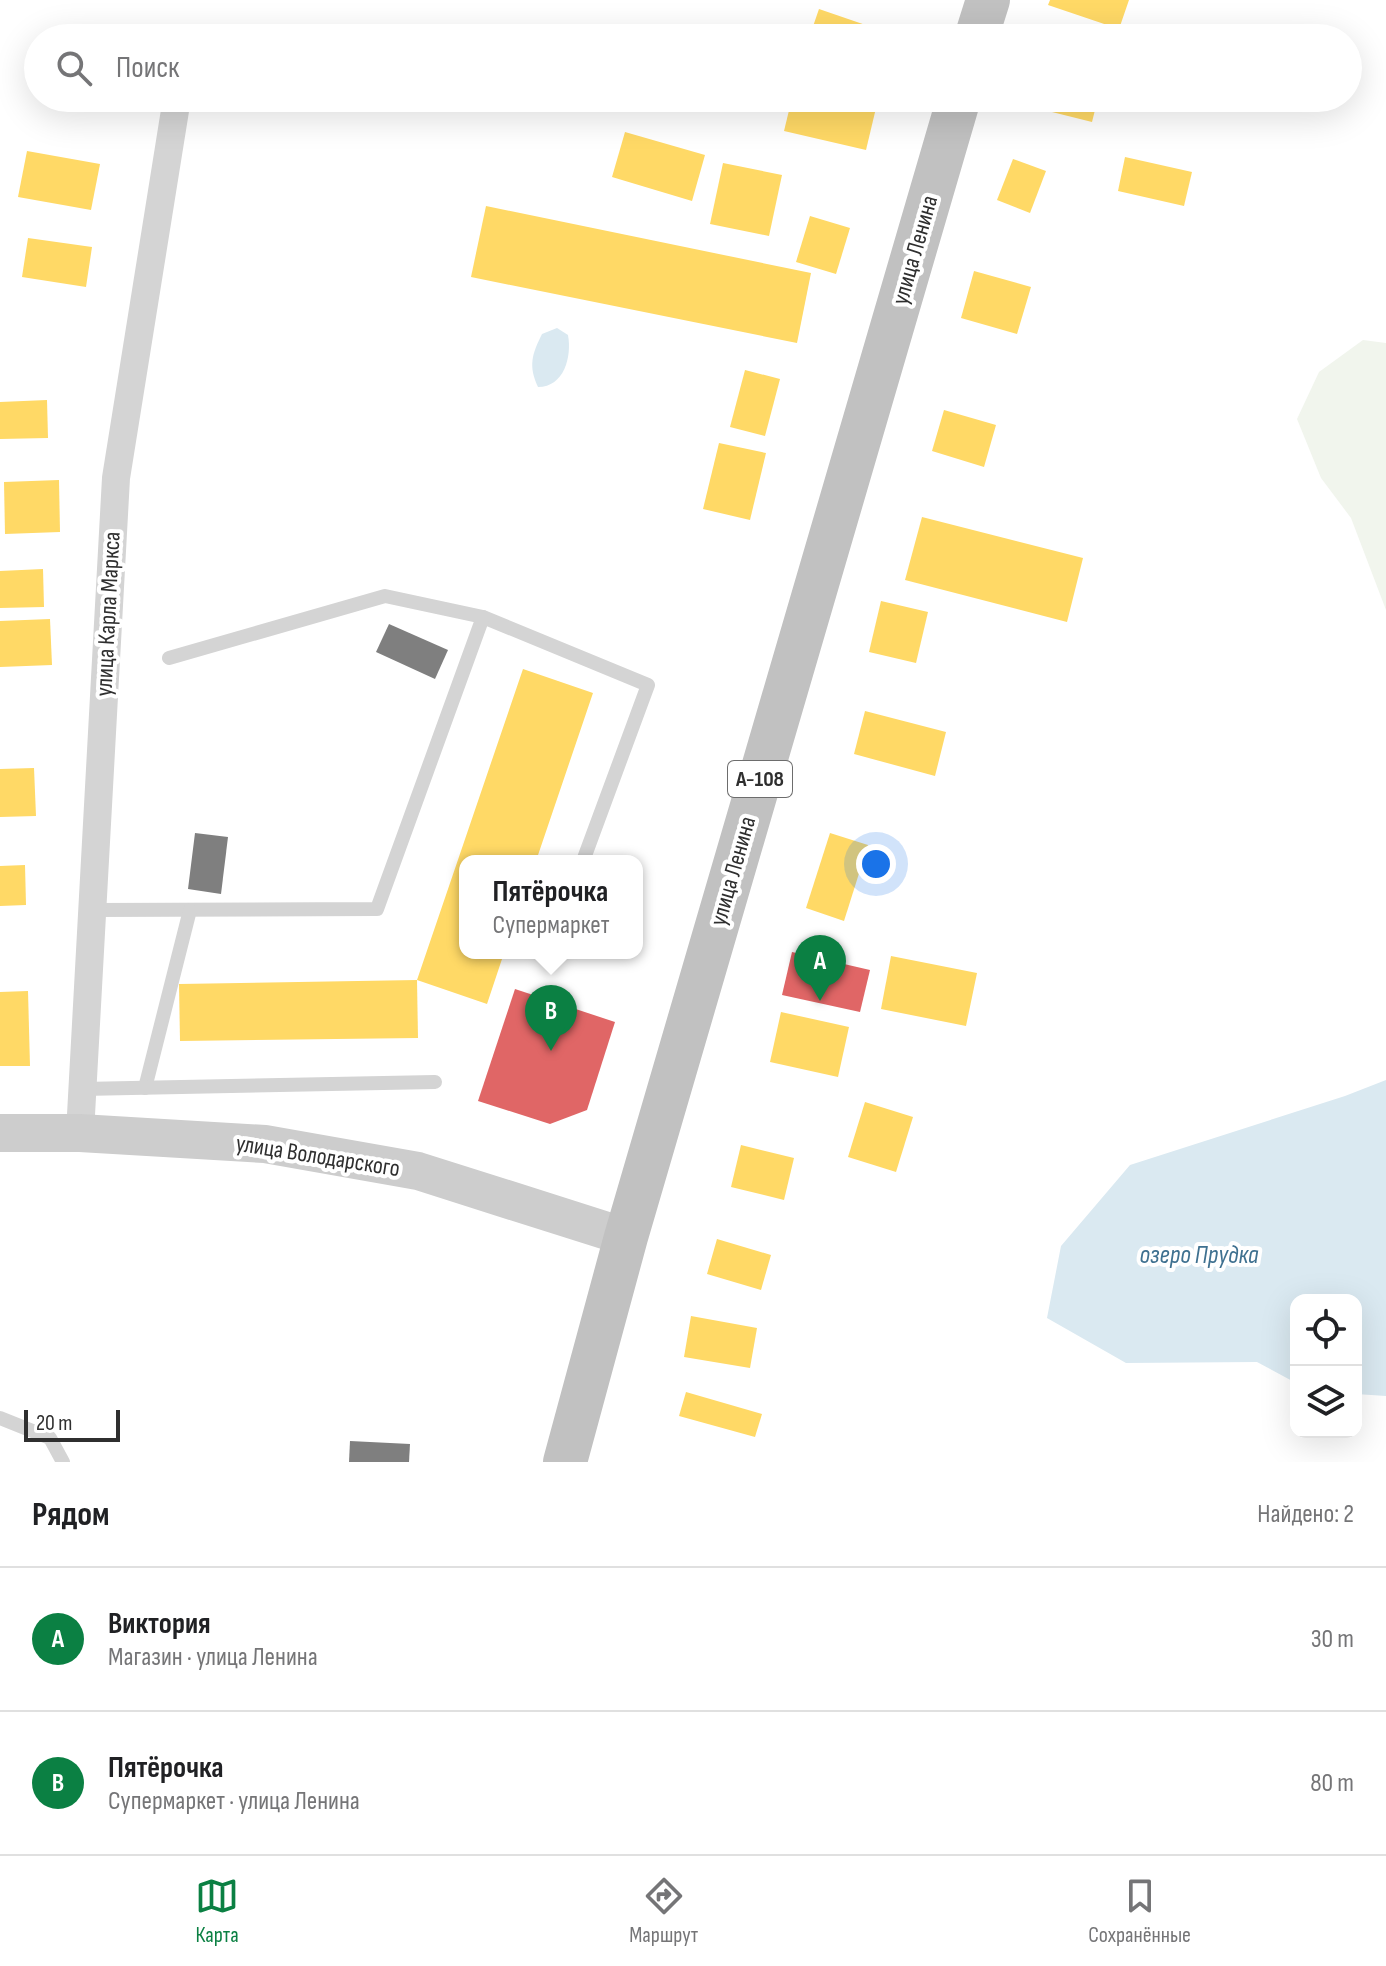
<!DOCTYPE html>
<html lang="ru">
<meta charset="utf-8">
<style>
body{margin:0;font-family:"Sofia Sans Condensed",sans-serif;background:#f2f2f2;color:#202124}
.controls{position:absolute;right:24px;bottom:24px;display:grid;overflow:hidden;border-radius:16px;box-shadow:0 8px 32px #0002}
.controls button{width:72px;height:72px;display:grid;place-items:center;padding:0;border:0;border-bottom:2px solid #e0e0e0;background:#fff;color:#202124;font:40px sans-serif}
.scale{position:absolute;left:24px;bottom:20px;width:96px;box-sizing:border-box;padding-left:8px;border:4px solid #2f2f2f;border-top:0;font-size:22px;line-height:28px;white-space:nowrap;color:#2f2f2f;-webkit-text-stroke:6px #fff;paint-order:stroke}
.you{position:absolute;left:876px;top:864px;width:28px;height:28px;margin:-20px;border:6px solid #fff;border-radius:50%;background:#1a73e8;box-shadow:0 0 0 12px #1a73e833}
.badge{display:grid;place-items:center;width:52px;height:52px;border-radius:50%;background:#0b8043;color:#fff;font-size:26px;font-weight:700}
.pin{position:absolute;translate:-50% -66px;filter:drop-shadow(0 2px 4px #0008)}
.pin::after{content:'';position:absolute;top:42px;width:28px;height:24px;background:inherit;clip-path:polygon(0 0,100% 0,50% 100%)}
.popup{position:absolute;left:459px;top:855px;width:184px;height:104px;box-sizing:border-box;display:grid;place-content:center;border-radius:16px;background:#fff;filter:drop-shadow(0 2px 6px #0005);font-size:26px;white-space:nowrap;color:#757577}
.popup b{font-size:30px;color:#202124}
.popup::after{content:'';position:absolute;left:50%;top:100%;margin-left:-16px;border:16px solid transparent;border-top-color:#fff}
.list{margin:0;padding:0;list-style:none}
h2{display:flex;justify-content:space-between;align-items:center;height:104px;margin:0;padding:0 32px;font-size:34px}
h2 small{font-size:26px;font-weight:400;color:#757577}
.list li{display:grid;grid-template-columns:52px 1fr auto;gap:24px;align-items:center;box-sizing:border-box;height:144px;padding:0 32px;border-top:2px solid #e0e0e0}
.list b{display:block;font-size:30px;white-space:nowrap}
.list p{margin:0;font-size:26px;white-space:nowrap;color:#757577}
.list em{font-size:26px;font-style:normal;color:#757577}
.icon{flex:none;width:44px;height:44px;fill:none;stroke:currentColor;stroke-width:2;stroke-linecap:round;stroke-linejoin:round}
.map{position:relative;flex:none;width:1386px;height:1462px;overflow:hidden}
.search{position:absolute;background:#fff;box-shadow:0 8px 32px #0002;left:24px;right:24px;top:24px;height:88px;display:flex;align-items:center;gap:20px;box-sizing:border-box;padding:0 28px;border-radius:44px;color:#757577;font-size:30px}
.sheet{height:392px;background:#fff}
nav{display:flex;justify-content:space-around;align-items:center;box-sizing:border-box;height:112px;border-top:2px solid #e0e0e0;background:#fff;font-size:22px;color:#757577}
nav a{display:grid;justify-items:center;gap:4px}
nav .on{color:#0b8043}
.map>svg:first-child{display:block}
</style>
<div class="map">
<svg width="1386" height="1462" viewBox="0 0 1386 1462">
<rect width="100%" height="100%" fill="#fff"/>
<path fill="#f1f5ed" d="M1363,340L1386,343V610L1351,518L1321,478L1297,419L1319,372Z"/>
<g fill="#dae9f1">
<path d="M557,328L568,335C572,357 564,387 538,387C528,366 532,354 542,334Z"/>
<path d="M1386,1080V1396L1356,1394V1300H1296V1383L1257,1362L1126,1363L1047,1318L1061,1246L1130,1165L1345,1096Z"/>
</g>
<g fill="#ffd966">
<path d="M1050,0H1129L1119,29L1048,5Z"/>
<path d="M819,9L886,32L884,38H809Z"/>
<path d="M693,98H743L740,110Z"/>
<path d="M792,98H834L876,108L866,150L784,131Z"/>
<path d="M1030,98H1098L1092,122L1028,106Z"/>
<path d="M625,132L705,155L692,201L612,177Z"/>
<path d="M27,151L100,164L91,210L18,197Z"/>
<path d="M1125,157L1192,172L1184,206L1118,191Z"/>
<path d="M1013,159L1046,171L1030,213L997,200Z"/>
<path d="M723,163L782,175L769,236L710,224Z"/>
<path d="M486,206L811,273L797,343L471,277Z"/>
<path d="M810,216L850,228L836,274L796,262Z"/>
<path d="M28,238L92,247L86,287L22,277Z"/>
<path d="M974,271L1031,287L1017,334L961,318Z"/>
<path d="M745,370L780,379L765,436L730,427Z"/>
<path d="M47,400L48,438L0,439V402Z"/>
<path d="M944,410L996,425L984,467L932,451Z"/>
<path d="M719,443L766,453L750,520L703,509Z"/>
<path d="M59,480L60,532L5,534L4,482Z"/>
<path d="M922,517L1083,558L1067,622L905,580Z"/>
<path d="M43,569L44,607L0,608V571Z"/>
<path d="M881,601L928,612L916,663L869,652Z"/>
<path d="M50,619L52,665L0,667V621Z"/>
<path d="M523,669L593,693L536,861H465V953H504L487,1004L417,980Z"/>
<path d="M865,711L946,732L935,776L854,754Z"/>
<path d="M34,768L36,816L0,817V769Z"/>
<path d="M830,833L868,845L844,921L806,908Z"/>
<path d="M25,865L26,905L0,906V866Z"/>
<path d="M891,956L977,973L966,1026L881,1009Z"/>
<path d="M417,980L418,1038L180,1041L179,984Z"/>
<path d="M28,991L30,1066H0V992Z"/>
<path d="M781,1012L849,1027L838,1077L770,1062Z"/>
<path d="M865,1102L913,1117L896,1172L848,1157Z"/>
<path d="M741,1145L794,1158L784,1200L731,1187Z"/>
<path d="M717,1239L771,1255L761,1290L707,1274Z"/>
<path d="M691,1316L757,1328L750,1368L684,1357Z"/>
<path d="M686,1392L762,1414L755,1437L679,1416Z"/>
</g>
<g fill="#e06666">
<path d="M792,952L870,970L860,1012L782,995Z"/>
<path d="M515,989L615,1022L587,1110L550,1124L478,1101Z"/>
</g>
<g fill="#7f7f7f">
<path d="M389,624L448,650L435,679L376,652Z"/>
<path d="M195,833L228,837L221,894L188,889Z"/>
<path d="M350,1441L410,1444L409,1462H349Z"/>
</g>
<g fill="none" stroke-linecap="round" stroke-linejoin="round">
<g stroke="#d4d4d4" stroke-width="14">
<path d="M483,617L648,685L583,861"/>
<path d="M92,910L377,909L483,617L385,596L169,658"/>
<path d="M145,1088L190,910"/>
<path d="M82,1089L435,1082"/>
<path d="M0,1418L50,1438L63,1462"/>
</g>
<path stroke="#d4d4d4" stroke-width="28" d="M80,1133L116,478L177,98"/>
<path stroke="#cdcdcd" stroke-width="38" d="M0,1133H80L265,1144L418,1171L626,1237"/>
<g stroke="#c1c1c1" stroke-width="44">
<path d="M976,38L988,0"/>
<path d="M565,1462L626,1237L959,98"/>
</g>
</g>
<g text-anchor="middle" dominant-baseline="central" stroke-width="8" stroke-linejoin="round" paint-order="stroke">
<rect fill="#fff" stroke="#6d6d6d" stroke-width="2" x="728" y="761" width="64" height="36" rx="6"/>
<g font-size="22" font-weight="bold" fill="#2f2f2f">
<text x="760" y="779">А-108</text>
</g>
<g font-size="24" fill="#2f2f2f" stroke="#fff">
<text transform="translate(915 250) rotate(-74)">улица Ленина</text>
<text transform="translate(108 614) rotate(-87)">улица Карла Маркса</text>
<text transform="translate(733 871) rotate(-74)">улица Ленина</text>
<text transform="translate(318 1156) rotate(9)">улица Володарского</text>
</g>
<g font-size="26" font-style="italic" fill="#3f7190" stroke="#fff">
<text x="1199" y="1255">озеро Прудка</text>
</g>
</g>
</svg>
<div class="controls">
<button><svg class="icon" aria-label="locate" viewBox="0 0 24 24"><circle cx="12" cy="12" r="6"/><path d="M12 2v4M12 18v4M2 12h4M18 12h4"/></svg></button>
<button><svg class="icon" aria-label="layers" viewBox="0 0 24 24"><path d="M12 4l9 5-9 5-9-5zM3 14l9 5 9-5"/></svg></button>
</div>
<div class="scale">20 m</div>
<div class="you"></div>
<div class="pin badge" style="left:820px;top:1001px">A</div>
<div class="pin badge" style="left:551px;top:1051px">B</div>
<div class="popup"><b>Пятёрочка</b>Супермаркет</div>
<div class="search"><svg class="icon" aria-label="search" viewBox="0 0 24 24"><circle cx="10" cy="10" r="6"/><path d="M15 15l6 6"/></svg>Поиск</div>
</div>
<section class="sheet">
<h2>Рядом<small>Найдено: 2</small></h2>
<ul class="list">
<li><span class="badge">A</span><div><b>Виктория</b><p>Магазин · улица Ленина</p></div><em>30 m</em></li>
<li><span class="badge">B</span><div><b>Пятёрочка</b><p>Супермаркет · улица Ленина</p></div><em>80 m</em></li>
</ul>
</section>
<nav>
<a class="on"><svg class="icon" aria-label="map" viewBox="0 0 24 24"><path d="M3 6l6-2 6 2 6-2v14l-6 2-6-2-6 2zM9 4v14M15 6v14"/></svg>Карта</a>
<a><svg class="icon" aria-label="directions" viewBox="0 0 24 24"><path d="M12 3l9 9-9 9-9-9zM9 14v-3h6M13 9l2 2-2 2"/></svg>Маршрут</a>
<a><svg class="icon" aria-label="saved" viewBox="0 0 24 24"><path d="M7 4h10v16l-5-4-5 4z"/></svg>Сохранённые</a>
</nav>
